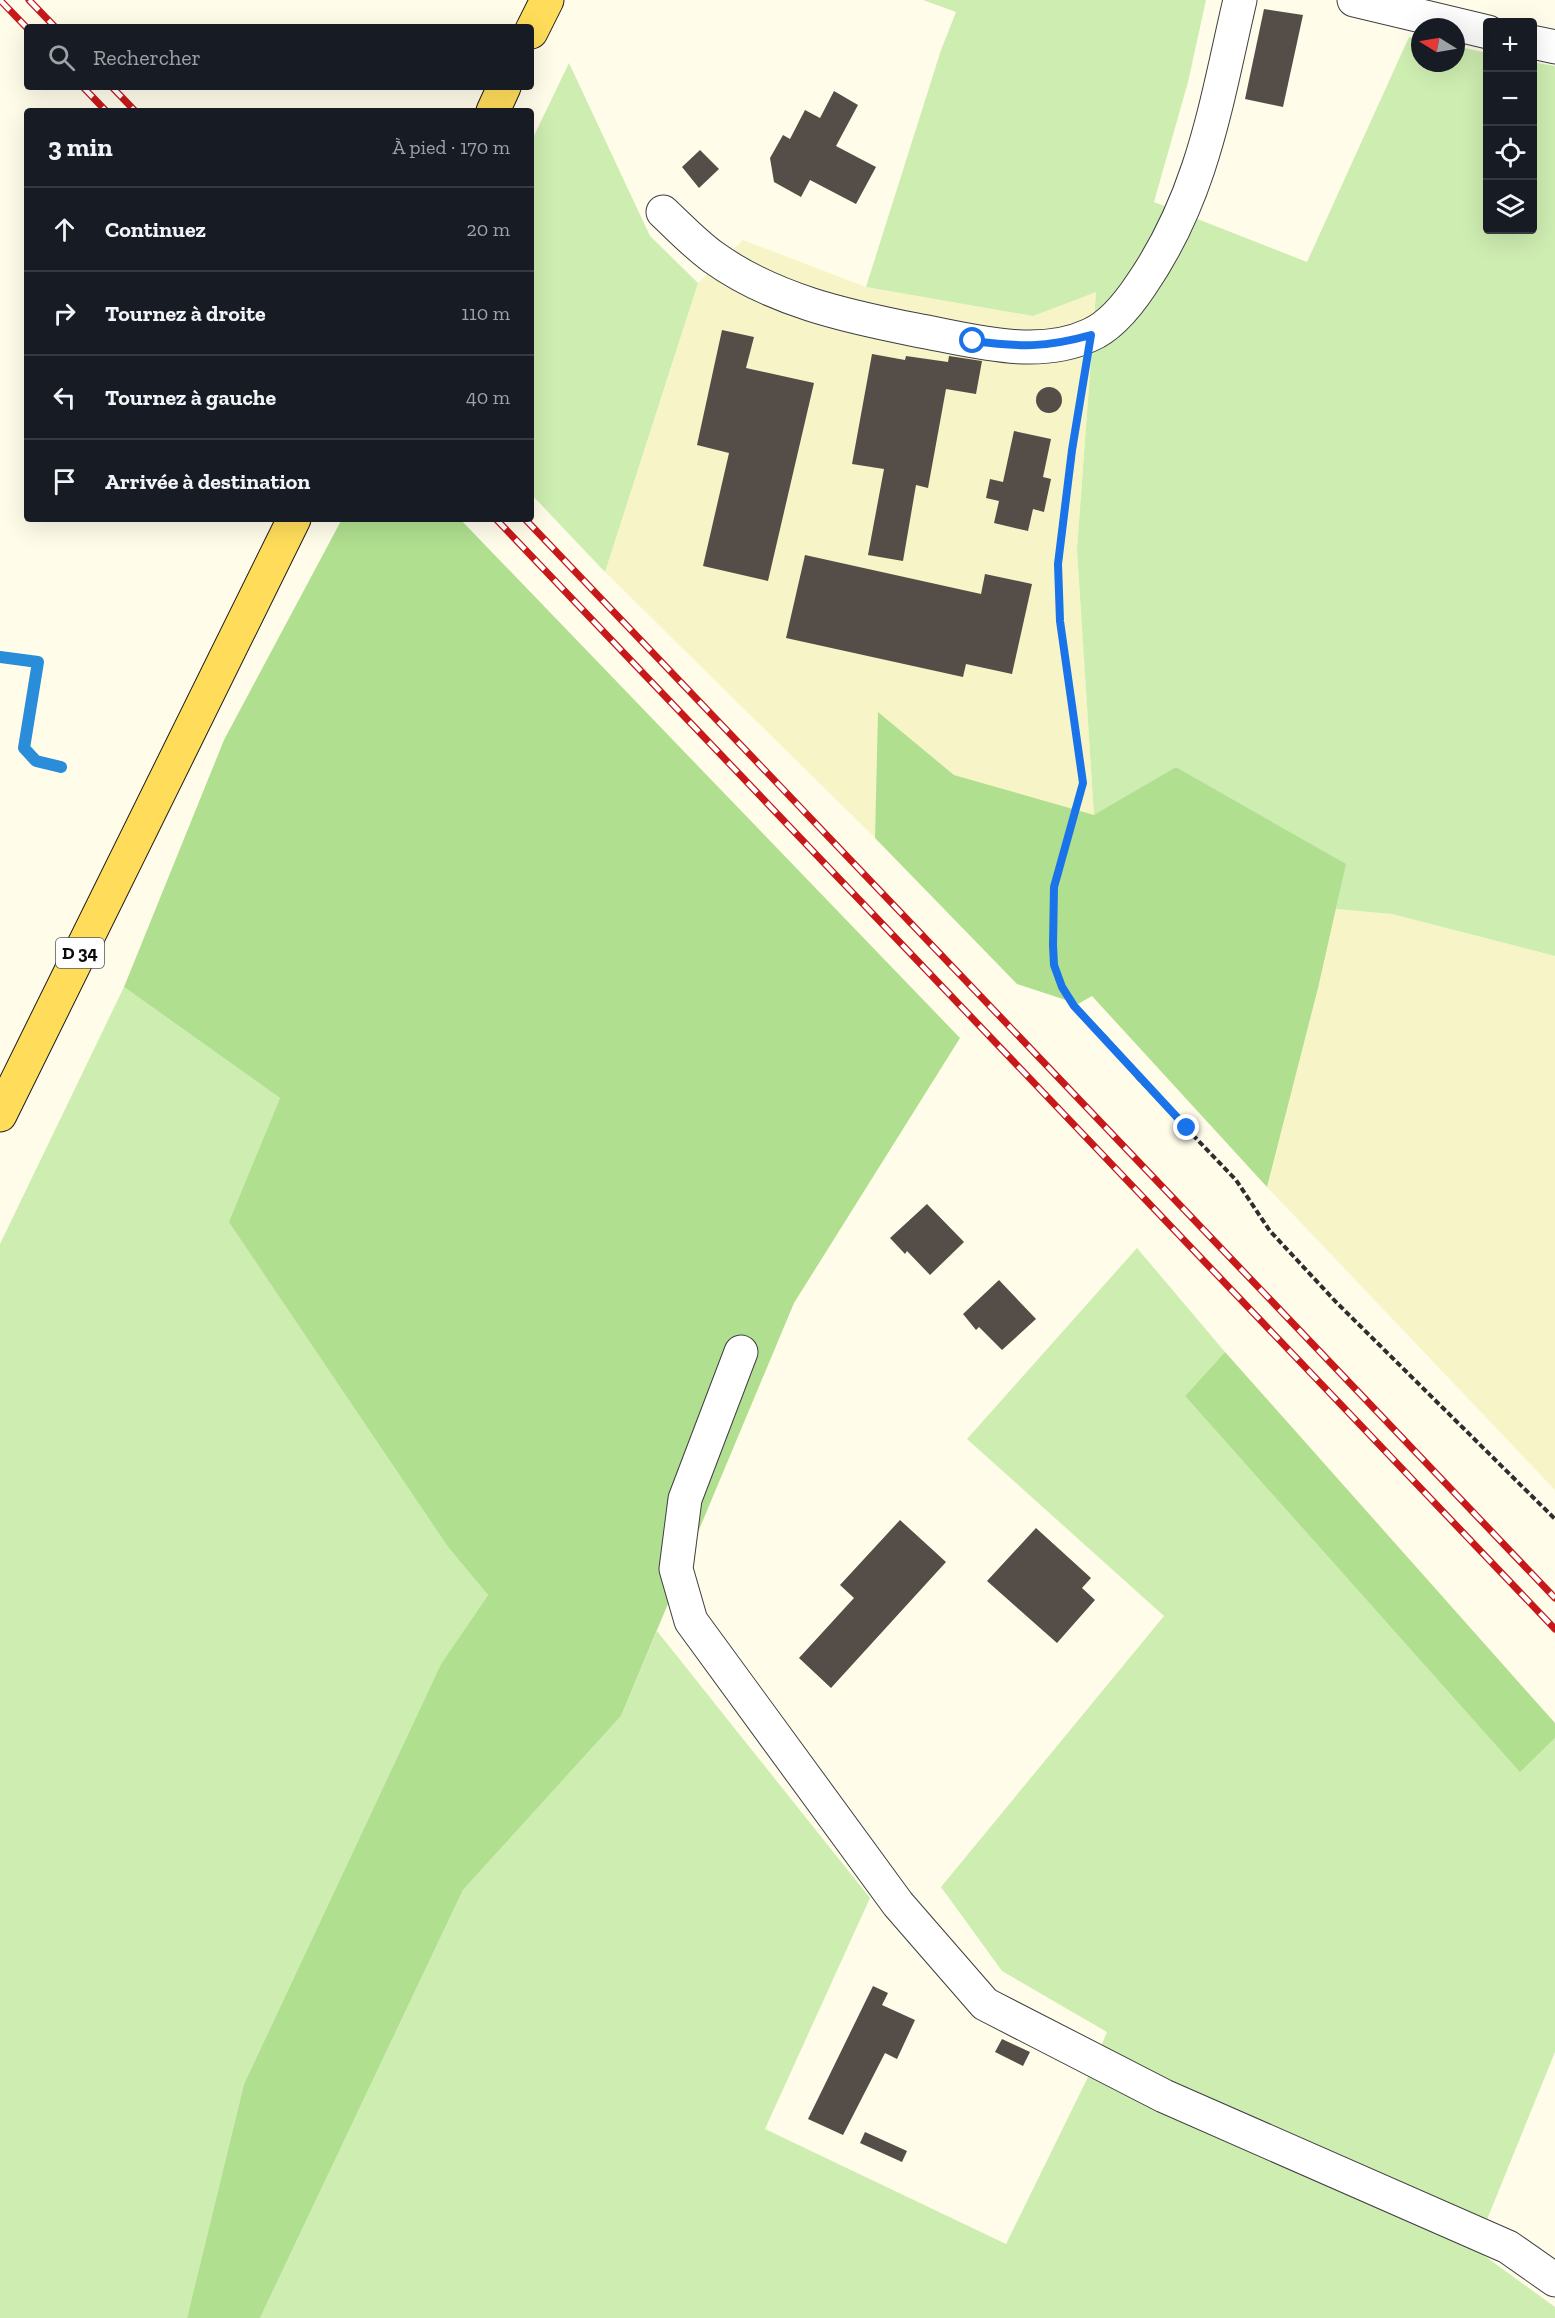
<!DOCTYPE html>
<html lang="fr">
<meta charset="utf-8">
<style>
body{margin:0;font-family:"Zilla Slab",serif;background:#20242c;color:#f1f3f6}
.controls{position:absolute;right:18px;top:18px;display:grid;overflow:hidden;border-radius:6px;box-shadow:0 6px 24px #0002}
.controls button{width:54px;height:54px;display:grid;place-items:center;padding:0;border:0;border-bottom:2px solid #363941;background:#171b24;color:#f1f3f6;font:30px sans-serif}
.compass{position:absolute;left:1411px;top:18px;width:54px;height:54px;border-radius:50%;background:#171b24;box-shadow:0 6px 24px #0002;rotate:281deg}
.stop{position:absolute;width:18px;height:18px;margin:-14px;border:4px solid #1a73e8;border-radius:50%;background:#fff}
.stop.end{background:#1a73e8;border-color:#fff;box-shadow:0 2px 6px #0008}
.list{margin:0;padding:0;list-style:none}
h2{display:flex;justify-content:space-between;align-items:center;height:78px;margin:0;padding:0 24px;font-size:26px}
h2 small{font-size:20px;font-weight:400;color:#9ea1a6}
.list li{display:grid;grid-template-columns:39px 1fr auto;gap:18px;align-items:center;box-sizing:border-box;height:84px;padding:0 24px;border-top:2px solid #363941}
.list b{display:block;font-size:22px;white-space:nowrap}
.list em{font-size:20px;font-style:normal;color:#9ea1a6}
.icon{flex:none;width:33px;height:33px;fill:none;stroke:currentColor;stroke-width:2;stroke-linecap:round;stroke-linejoin:round}
.map{position:relative;flex:none;width:1555px;height:2318px;overflow:hidden}
.search{position:absolute;background:#171b24;box-shadow:0 6px 24px #0002;left:24px;top:24px;width:510px;height:66px;display:flex;align-items:center;gap:15px;box-sizing:border-box;padding:0 21px;border-radius:6px;color:#9ea1a6;font-size:22px}
.panel{position:absolute;background:#171b24;box-shadow:0 6px 24px #0002;left:24px;top:108px;width:510px;height:414px;border-radius:6px}
.map>svg:first-child{display:block}
</style>
<div class="map">
<svg width="1555" height="2318" viewBox="0 0 1555 2318">
<rect width="100%" height="100%" fill="#fffcea"/>
<g fill="#f7f5c8">
<path d="M743,240L866,287L1033,316L1096,291L1077,549L1094,816L954,775L879,713L875,838L605,572L698,283Z"/>
<path d="M1336,909L1392,914L1555,956V1490L1267,1187Z"/>
</g>
<g fill="#ceedb1">
<path d="M923,0H1206L1188,82L1154,202L1307,262L1409,37L1420,39V63H1456V46L1487,53L1488,230H1532L1533,62L1555,66V956L1392,914L1336,909L1345,864L1176,767L1094,816L1077,549L1096,292L1033,316L866,287L941,50L956,12Z"/>
<path d="M569,63L650,236L698,283L605,572L531,494V142Z"/>
<path d="M124,987L280,1098L230,1222L448,1547L488,1595L441,1664L244,2084L187,2318H0V1244Z"/>
<path d="M1137,1248L1225,1352L1185,1396L1520,1771L1555,1738V2052L1475,2249L1555,2307V2318H260L463,1890L621,1716L657,1631L870,1898L765,2129L1006,2244L1087,2079L1107,2032L1002,1971L941,1887L1164,1616L967,1439Z"/>
</g>
<g fill="#b0df8f">
<path d="M342,519H460L960,1038L794,1303L621,1716L463,1890L260,2318H187L244,2084L441,1664L488,1595L448,1547L229,1222L280,1098L124,987L224,740Z"/>
<path d="M878,712L954,775L1094,815L1176,767L1346,864L1318,988L1267,1187L1092,996L1078,1004L1017,984L875,838Z"/>
<path d="M1225,1352L1555,1723V1738L1520,1772L1185,1396Z"/>
</g>
<g fill="none" stroke-linecap="round" stroke-linejoin="round">
<path stroke="#2a8dd9" stroke-width="12" d="M0,657L38,662L24,748L36,761L61,767"/>
</g>
<g fill="#554d47">
<path d="M1264,9L1303,15L1283,107L1245,99Z"/>
<path d="M834,91L858,105L836,146L876,167L856,204L810,180L801,197L774,182L770,158L783,135L790,139L805,110L820,118Z"/>
<path d="M700,150L719,169L699,188L682,167Z"/>
<path d="M722,330L754,337L746,368L814,383L768,581L703,566L729,453L697,445Z"/>
<path d="M872,354L905,360L906,356L948,362L949,356L982,361L976,394L946,389L928,488L916,485L903,561L868,555L884,469L852,464Z"/>
<circle cx="1049" cy="400" r="13"/>
<path d="M1014,431L1051,439L1043,477L1051,479L1044,512L1033,509L1028,531L994,523L999,501L986,498L990,479L1003,482Z"/>
<path d="M805,555L981,594L985,574L1032,584L1012,674L966,664L963,677L786,638Z"/>
<path d="M927,1204L964,1242L930,1275L907,1251L905,1254L890,1238Z"/>
<path d="M999,1280L1036,1319L1002,1350L979,1327L976,1330L963,1314Z"/>
<path d="M900,1520L946,1562L831,1688L799,1658L854,1598L840,1585Z"/>
<path d="M1036,1528L1091,1578L1082,1588L1095,1600L1057,1643L987,1581Z"/>
<path d="M873,1986L888,1993L882,2005L915,2020L897,2059L885,2053L843,2135L808,2119Z"/>
<path d="M1002,2039L1030,2052L1023,2066L995,2052Z"/>
<path d="M865,2132L907,2151L902,2162L860,2143Z"/>
</g>
<g fill="none" stroke-linecap="round" stroke-linejoin="round">
<g stroke="#3f3f3f" stroke-width="35">
<g id="minor">
<path d="M1354,0L1488,32"/>
<path d="M1532,42L1555,47"/>
<path d="M663,212C679,227 695,244 713,257C773,300 845,316 916,330C971,340 1037,360 1090,335C1111,326 1129,303 1141,285C1203,195 1216,103 1240,0"/>
<path d="M741,1352L685,1499L676,1569L691,1621L898,1904L985,2004L1164,2096L1508,2247L1555,2280"/>
</g>
</g>
<g stroke="#1d1d1d" stroke-width="35">
<g id="major">
<path d="M531,32L547,0"/>
<path d="M493,111L504,87"/>
<path d="M0,1115L294,519"/>
</g>
</g>
<path stroke="#2e2e2e" stroke-width="4" stroke-dasharray="6 3" stroke-linecap="butt" d="M1084,374L1058,564L1060,621L1082,783L1055,887L1054,965L1062,987L1074,1006L1106,1038L1138,1078L1236,1180L1270,1231L1336,1302L1555,1519"/>
<use href="#minor" stroke="#fff" stroke-width="33"/>
<use href="#major" stroke="#ffdd5a" stroke-width="33"/>
<g stroke="#c7181a" stroke-width="7">
<g id="rail">
<path d="M0,0L27,28"/>
<path d="M29,0L55,27"/>
<path d="M83,87L106,111"/>
<path d="M112,87L135,111"/>
<path d="M496,519L1555,1629"/>
<path d="M525,519L1555,1598"/>
</g>
</g>
<use href="#rail" stroke="#fff" stroke-width="4.5" stroke-dasharray="14" stroke-linecap="butt"/>
</g>
<g fill="none" stroke-linecap="round" stroke-linejoin="round">
<path stroke="#1a73e8" stroke-width="8" d="M973,341C1020,347 1045,348 1091,335L1072,450L1058,564L1060,621L1083,783L1054,887L1053,945L1054,965L1062,987L1074,1006L1187,1128"/>
</g>
<g text-anchor="middle" dominant-baseline="central" stroke-width="6" stroke-linejoin="round" paint-order="stroke">
<rect fill="#fff" stroke="#555" stroke-width="1.5" x="56" y="938" width="48" height="30" rx="4.5"/>
<g font-size="18" font-weight="bold" fill="#0c0c0c">
<text x="80" y="953">D 34</text>
</g>
</g>
</svg>
<div class="controls">
<button>+</button>
<button>−</button>
<button><svg class="icon" aria-label="locate" viewBox="0 0 24 24"><circle cx="12" cy="12" r="6"/><path d="M12 2v4M12 18v4M2 12h4M18 12h4"/></svg></button>
<button><svg class="icon" aria-label="layers" viewBox="0 0 24 24"><path d="M12 4l9 5-9 5-9-5zM3 14l9 5 9-5"/></svg></button>
</div>
<svg class="compass" viewBox="-18 -18 36 36"><path d="M0-13l5 13h-10z" fill="#e53935"/><path d="M0 13l5-13h-10z" fill="#9ea1a6"/></svg>
<div class="stop" style="left:973px;top:341px"></div>
<div class="stop end" style="left:1187px;top:1128px"></div>
<div class="search"><svg class="icon" aria-label="search" viewBox="0 0 24 24"><circle cx="10" cy="10" r="6"/><path d="M15 15l6 6"/></svg>Rechercher</div>
<section class="panel">
<h2>3 min<small>À pied · 170 m</small></h2>
<ul class="list">
<li><svg class="icon" aria-label="ahead" viewBox="0 0 24 24"><path d="M12 20V5M6 11l6-6 6 6"/></svg><div><b>Continuez</b></div><em>20 m</em></li>
<li><svg class="icon" aria-label="right" viewBox="0 0 24 24"><path d="M7 20v-9h11M14 6l5 5-5 5"/></svg><div><b>Tournez à droite</b></div><em>110 m</em></li>
<li><svg class="icon" aria-label="left" viewBox="0 0 24 24"><path d="M17 20v-9H6M10 6l-5 5 5 5"/></svg><div><b>Tournez à gauche</b></div><em>40 m</em></li>
<li><svg class="icon" aria-label="arrive" viewBox="0 0 24 24"><path d="M6 21V4h12l-3 4 3 4H6"/></svg><div><b>Arrivée à destination</b></div></li>
</ul>
</section>
</div>
